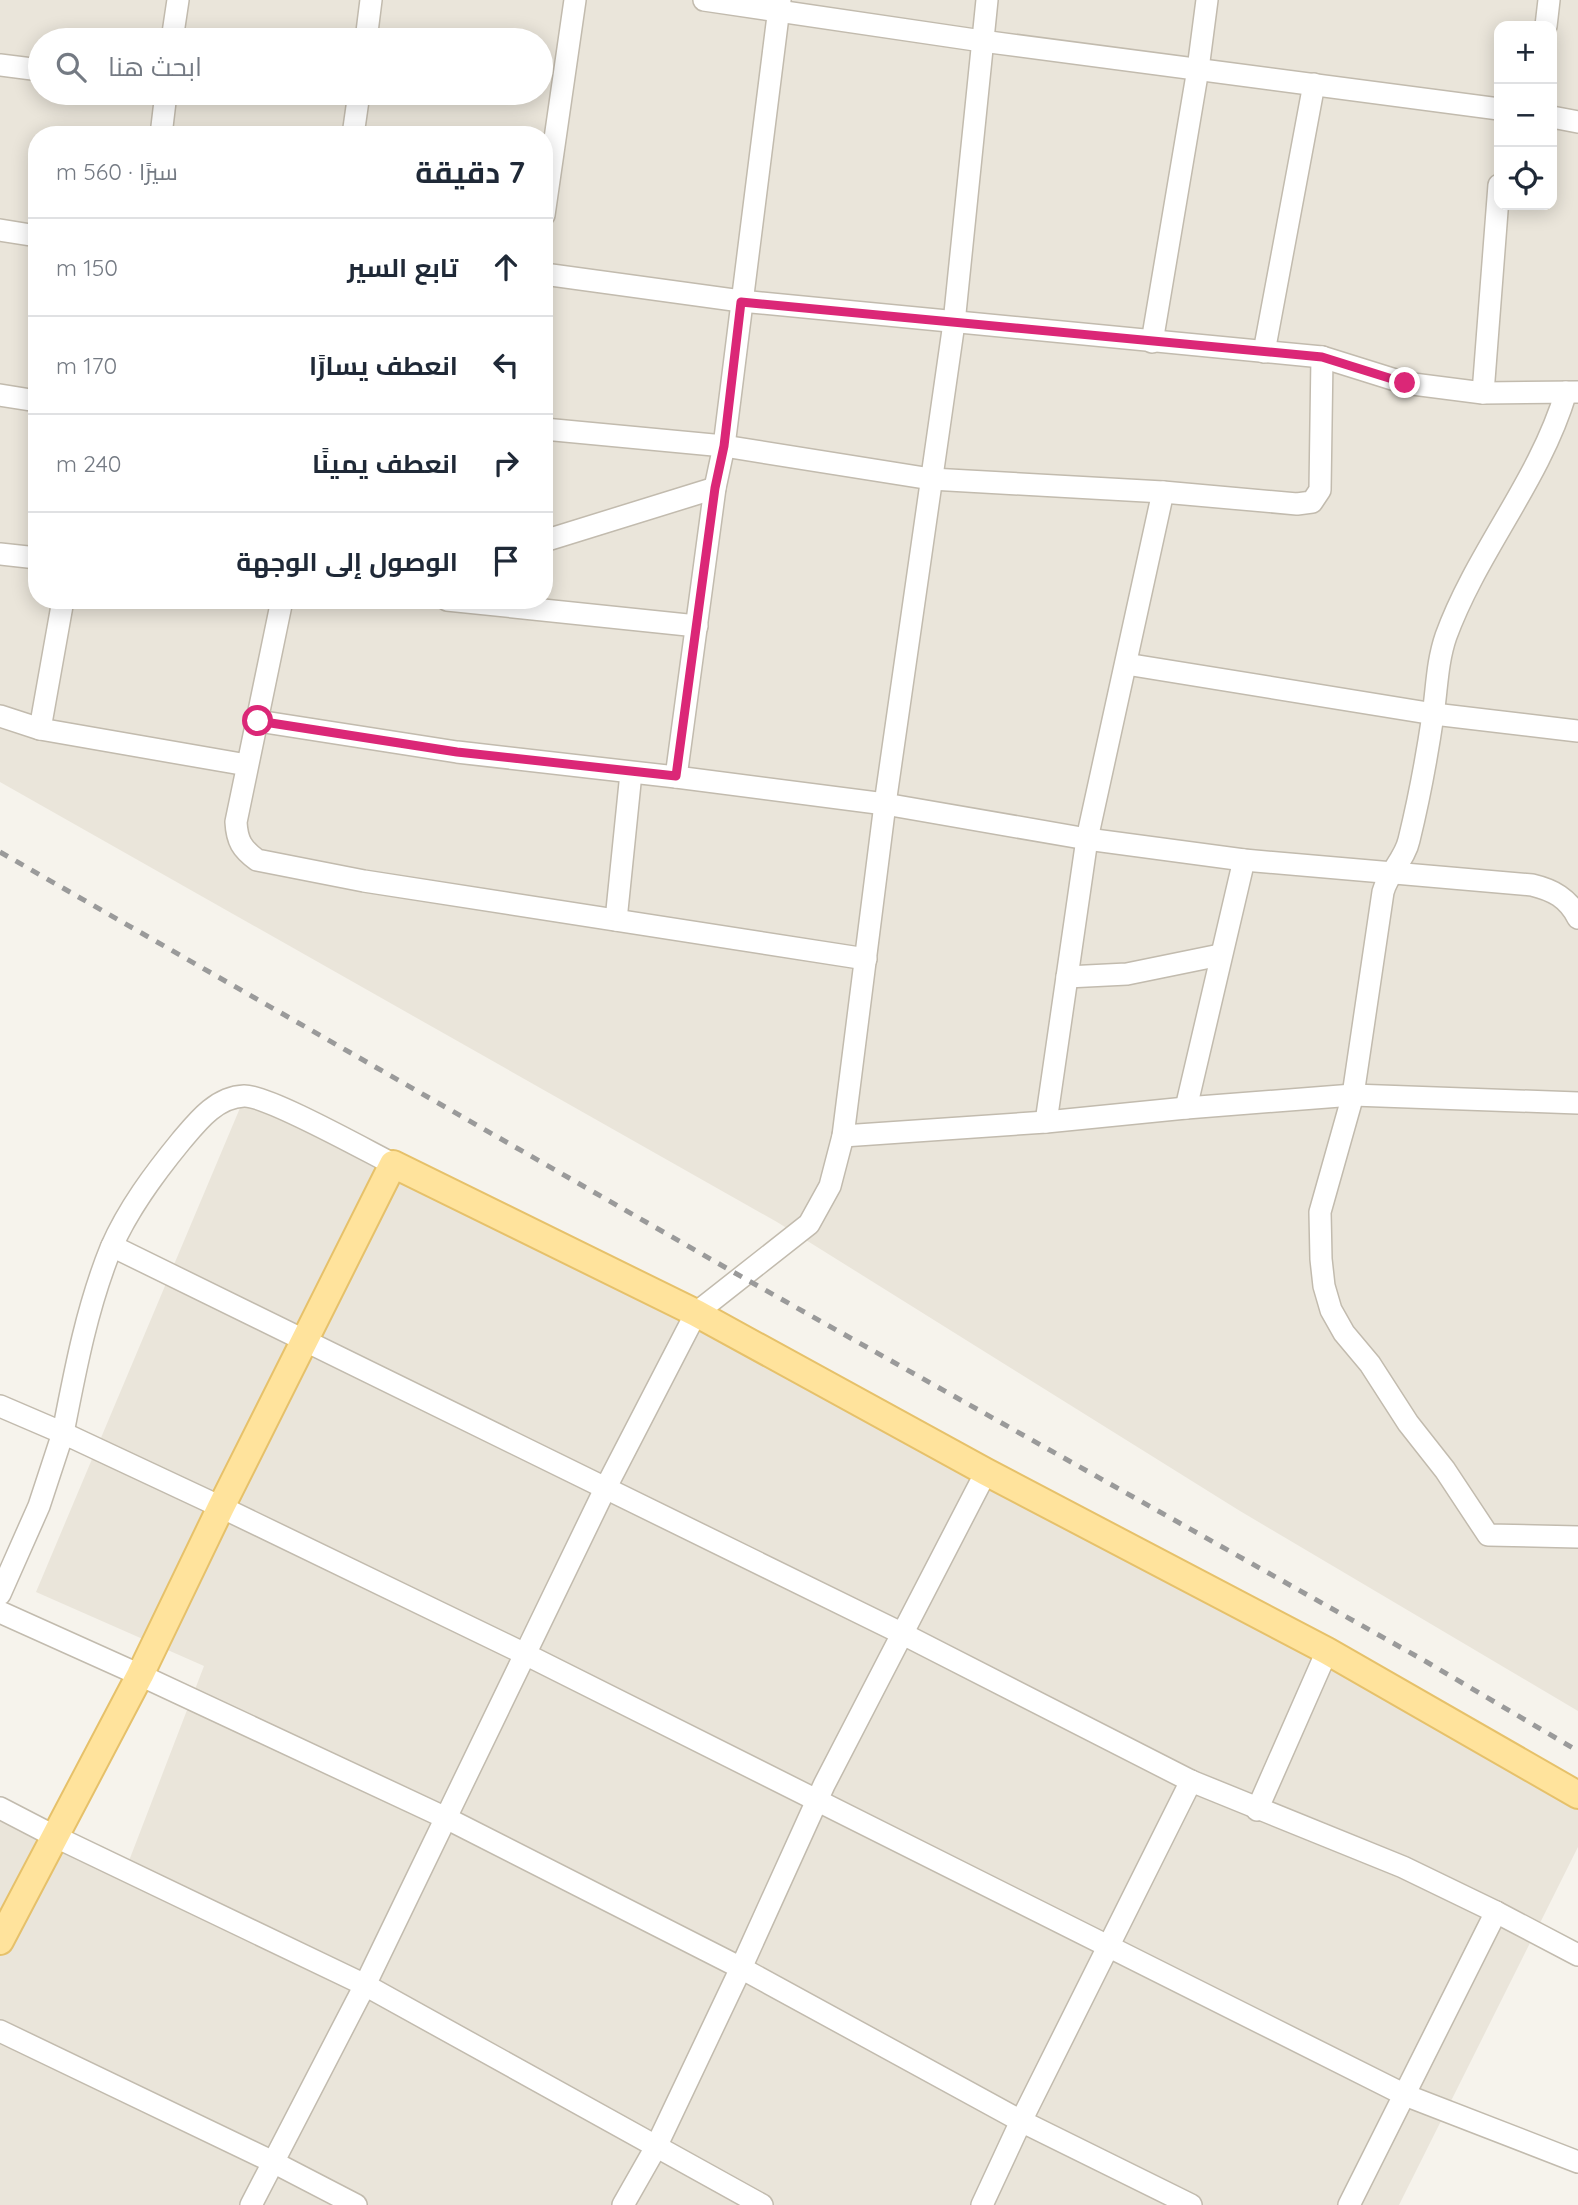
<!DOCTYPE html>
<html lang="ar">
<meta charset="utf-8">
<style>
body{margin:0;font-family:Quicksand,Cairo,sans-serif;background:#f6f6f7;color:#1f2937;direction:rtl}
.controls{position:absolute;right:21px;top:21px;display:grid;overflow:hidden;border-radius:14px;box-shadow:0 4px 18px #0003}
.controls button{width:63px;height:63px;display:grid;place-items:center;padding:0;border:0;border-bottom:2px solid #e0e1e3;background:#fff;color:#1f2937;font:35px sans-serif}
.stop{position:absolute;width:21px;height:21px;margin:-16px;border:5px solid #db2777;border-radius:50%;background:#fff}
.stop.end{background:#db2777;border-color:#fff;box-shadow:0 2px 7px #0008}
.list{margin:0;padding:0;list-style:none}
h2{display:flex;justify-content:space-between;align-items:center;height:91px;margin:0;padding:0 28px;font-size:30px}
h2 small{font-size:23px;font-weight:400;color:#747a83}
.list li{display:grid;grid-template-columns:46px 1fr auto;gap:21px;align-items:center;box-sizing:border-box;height:98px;padding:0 28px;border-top:2px solid #e0e1e3}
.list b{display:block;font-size:26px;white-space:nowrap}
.list em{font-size:23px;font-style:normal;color:#747a83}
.icon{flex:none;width:38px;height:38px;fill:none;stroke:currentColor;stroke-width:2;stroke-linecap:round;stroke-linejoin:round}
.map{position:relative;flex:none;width:1578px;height:2205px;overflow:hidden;direction:ltr}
.search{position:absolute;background:#fff;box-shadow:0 4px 18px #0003;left:28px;top:28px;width:525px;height:77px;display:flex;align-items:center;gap:18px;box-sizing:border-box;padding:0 24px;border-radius:38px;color:#747a83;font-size:26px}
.panel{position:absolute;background:#fff;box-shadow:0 4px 18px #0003;left:28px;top:126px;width:525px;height:483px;border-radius:28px;direction:rtl}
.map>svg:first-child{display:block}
</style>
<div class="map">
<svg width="1578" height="2205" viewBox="0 0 1578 2205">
<rect width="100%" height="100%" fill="#f6f3ec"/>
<g fill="#eae5da" fill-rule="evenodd">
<path d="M0,0H1578V1711L1240,1511L777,1222L0,782ZM1499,26H1552V205H1499ZM40,40H541V93H40ZM37,135H544V600H37Z"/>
<path d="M248,1089L1578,1796V1847L1399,2205H0V1798L127,1866L204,1666L36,1592Z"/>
</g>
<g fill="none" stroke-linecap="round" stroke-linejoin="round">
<g stroke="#c2bbae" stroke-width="24">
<g id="minor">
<path d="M704,0L982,41L1499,109"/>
<path d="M1546,26L1549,0"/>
<path d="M172,40L178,0"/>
<path d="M366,40L371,0"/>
<path d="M0,65L40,70"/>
<path d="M1552,117L1578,122"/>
<path d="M161,135L166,93"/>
<path d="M353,135L359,93"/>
<path d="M544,215L575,0"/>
<path d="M0,230L37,236"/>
<path d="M544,274L741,301L1322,357L1405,383L1483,393L1578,392"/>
<path d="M1152,342L1198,69L1207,0"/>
<path d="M1264,352L1314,84"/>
<path d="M1566,392C1540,480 1477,551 1446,636C1437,662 1437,688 1433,715C1427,756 1419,799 1409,840C1405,859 1388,873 1383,892L1353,1095L1320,1212L1321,1259L1324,1286L1331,1310L1344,1333L1370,1364L1408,1423L1445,1470L1488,1535L1578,1537"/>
<path d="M1483,393L1499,185"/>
<path d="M0,395L37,401"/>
<path d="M544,429L724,446L931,479L1163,492L1297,504L1312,502L1320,490L1322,357"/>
<path d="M544,541L715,488"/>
<path d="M0,554L37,558"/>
<path d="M282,600L236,822C237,841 242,849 257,860L364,881L866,959"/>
<path d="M447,600L697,626"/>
<path d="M1126,664L1434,714L1578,731"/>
<path d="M0,716L40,729L247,765"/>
<path d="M258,721L457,752L676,777L885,804L1087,839L1244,860L1532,885C1553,890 1568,898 1578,918"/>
<path d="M40,729L63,600"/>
<path d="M676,777L715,488L724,446L780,0"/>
<path d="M616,920L631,773"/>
<path d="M1067,977L1127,974L1220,955"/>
<path d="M1186,1108L1244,860"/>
<path d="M1046,1122L1087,839L1163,492"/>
<path d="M843,1136L1046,1122L1186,1108L1353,1095L1578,1103"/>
<path d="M112,1246L903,1634L1191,1781L1403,1867L1496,1912L1578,1955"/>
<path d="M0,1406L63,1433C75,1371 87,1307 111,1248C128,1209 154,1174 181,1141C197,1122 216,1097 244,1096C267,1095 367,1151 393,1164"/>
<path d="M0,1594L39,1506L63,1433L221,1507L525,1654L1405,2095L1578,2162"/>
<path d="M0,1612L140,1675L446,1818L741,1968L1021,2121L1191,2205"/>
<path d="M0,1808L54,1836L365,1985L762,2205"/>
<path d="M1257,1810L1327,1651"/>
<path d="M0,2031L273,2162L356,2205"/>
<path d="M251,2205L365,1985L605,1489L696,1313L809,1224L830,1186L843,1136L885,804L954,323L987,0"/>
<path d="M623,2205L656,2147L741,1968L824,1785L986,1472"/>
<path d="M982,2205L1021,2121L1191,1781"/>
<path d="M1349,2205L1496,1912"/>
</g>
</g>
<g stroke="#e6c16a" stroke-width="30">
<path id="major" d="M0,1941L140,1675L221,1507L393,1164L696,1313L986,1472L1327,1651L1578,1795"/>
</g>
<use href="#minor" stroke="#fff" stroke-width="21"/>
<use href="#major" stroke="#ffe39c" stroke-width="26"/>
<path stroke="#9a9a9a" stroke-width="5" stroke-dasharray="9 9" stroke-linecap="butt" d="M0,852L742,1277L1425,1661L1578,1751"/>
</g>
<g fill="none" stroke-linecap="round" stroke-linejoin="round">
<path stroke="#db2777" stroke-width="9" d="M258,721L457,752L676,776L715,488L724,446L741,302L1322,357L1405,383"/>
</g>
</svg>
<div class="controls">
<button>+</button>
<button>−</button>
<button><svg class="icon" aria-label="locate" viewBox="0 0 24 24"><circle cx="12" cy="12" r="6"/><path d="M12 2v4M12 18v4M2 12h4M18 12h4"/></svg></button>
</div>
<div class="stop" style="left:258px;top:721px"></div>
<div class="stop end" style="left:1405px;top:383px"></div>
<div class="search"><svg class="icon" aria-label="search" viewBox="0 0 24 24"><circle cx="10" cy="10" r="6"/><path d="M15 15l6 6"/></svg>ابحث هنا</div>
<section class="panel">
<h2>7 دقيقة<small>سيرًا · 560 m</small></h2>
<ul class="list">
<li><svg class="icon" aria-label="ahead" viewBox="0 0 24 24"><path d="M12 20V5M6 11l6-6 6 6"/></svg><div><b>تابع السير</b></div><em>150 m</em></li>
<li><svg class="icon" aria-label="left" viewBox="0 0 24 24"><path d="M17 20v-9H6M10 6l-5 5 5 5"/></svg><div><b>انعطف يسارًا</b></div><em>170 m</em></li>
<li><svg class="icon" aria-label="right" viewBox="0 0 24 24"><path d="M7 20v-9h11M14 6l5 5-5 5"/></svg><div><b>انعطف يمينًا</b></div><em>240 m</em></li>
<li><svg class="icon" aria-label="arrive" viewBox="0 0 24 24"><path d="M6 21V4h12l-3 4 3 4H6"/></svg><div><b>الوصول إلى الوجهة</b></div></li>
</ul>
</section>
</div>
